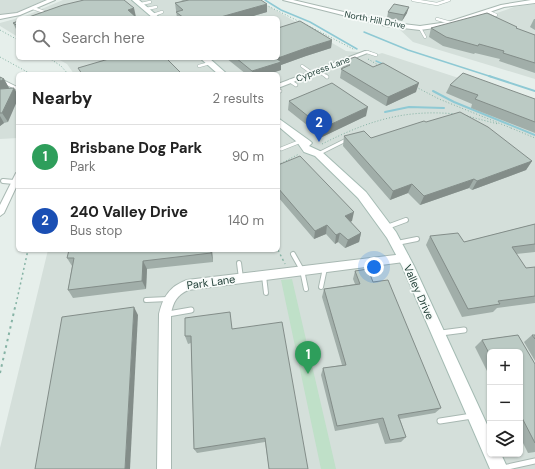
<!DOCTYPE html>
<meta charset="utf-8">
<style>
body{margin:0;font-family:"DM Sans",sans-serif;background:#f6f6f6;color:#222}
.controls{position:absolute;right:12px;bottom:12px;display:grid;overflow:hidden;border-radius:6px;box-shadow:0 1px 3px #0004}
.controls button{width:36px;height:36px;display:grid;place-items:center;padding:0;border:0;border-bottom:1px solid #e0e0e0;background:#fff;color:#222;font:20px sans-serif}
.you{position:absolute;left:374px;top:267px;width:14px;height:14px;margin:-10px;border:3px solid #fff;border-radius:50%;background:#1a73e8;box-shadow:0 0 0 6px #1a73e833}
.badge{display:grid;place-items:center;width:26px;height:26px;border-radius:50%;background:#0b8043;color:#fff;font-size:13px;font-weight:700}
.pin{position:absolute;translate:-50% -33px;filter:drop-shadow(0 1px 2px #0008)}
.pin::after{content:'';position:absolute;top:21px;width:14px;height:12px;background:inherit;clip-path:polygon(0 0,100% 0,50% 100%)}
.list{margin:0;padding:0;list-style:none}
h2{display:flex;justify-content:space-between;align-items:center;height:52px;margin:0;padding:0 16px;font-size:17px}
h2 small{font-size:13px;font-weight:400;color:#767676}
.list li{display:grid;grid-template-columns:26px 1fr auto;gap:12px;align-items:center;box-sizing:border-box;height:64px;padding:0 16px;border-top:1px solid #e0e0e0}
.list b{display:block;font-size:15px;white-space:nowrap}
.list p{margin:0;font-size:13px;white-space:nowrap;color:#767676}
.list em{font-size:13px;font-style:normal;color:#767676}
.icon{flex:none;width:22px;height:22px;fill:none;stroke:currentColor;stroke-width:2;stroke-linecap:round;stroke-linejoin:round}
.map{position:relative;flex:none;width:535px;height:469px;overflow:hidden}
.search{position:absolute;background:#fff;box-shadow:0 1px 3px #0004;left:16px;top:16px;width:264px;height:44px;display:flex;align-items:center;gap:10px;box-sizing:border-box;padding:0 14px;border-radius:6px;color:#767676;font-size:15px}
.panel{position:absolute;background:#fff;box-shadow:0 1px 3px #0004;left:16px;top:72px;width:264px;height:180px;border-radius:6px}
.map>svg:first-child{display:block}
</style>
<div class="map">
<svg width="535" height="469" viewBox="0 0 535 469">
<rect width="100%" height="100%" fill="#e6efeb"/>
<g fill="#d4dfda" fill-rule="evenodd">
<path d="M0,0H45L15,13L0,15Z"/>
<path d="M63,0H258L346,51L379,54L382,53L535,103V469H0V448L48,250H278V74H74L67,64L56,58H278V18H20ZM490,352H520V454H490Z"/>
<path d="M535,4V79L413,42L398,28L436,30L459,26L514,7Z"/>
<path d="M18,18V37L0,26V23Z"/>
<path d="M0,80L18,90V138L0,139Z"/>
</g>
<path fill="#bfe0c8" d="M292,279L336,469H321L281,280Z"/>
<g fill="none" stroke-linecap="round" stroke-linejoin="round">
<g stroke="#8ec9d4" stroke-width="1.5">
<path d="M265,0L281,10L310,22L357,49"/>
<path d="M364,32L408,50L492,77"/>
<path d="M376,61L383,64"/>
</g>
<g stroke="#8ec9d4" stroke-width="2">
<path d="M489,76L535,91"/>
<path d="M433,91L454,102L535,135"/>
<path d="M385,112L409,107L444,108"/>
</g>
<g stroke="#a8b8b2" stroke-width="3.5">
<g id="service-far3">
<path d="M413,0L437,4L449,0"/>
<path d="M141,4L150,2"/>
<path d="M33,8L47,13"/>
<path d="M146,9L156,7"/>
<path d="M487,11L496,15"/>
<path d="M153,15L162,12"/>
<path d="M437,19L451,23"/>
<path d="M420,28L425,37"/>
<path d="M367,52L376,55"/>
<path d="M199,66L210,63"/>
<path d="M302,66L312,73"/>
<path d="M318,71L327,77"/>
</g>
</g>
<g stroke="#a8b8b2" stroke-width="4.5">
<g id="service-far2">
<path d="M326,76L327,77"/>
<path d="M0,80L18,89"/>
<path d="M290,81L296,85"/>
<path d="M278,90L280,91"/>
<path d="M281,149L301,141"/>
<path d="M318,154L348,139"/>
</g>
</g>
<g stroke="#a8b8b2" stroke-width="6">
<g id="service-far1">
<path d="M3,181L14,182"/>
<path d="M387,227L406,220"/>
<path d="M397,243L417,239"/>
<path d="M293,254L302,270L306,289"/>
<path d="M239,263L241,278"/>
<path d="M264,276L266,293"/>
<path d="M321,287L325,268"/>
<path d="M146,300L168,299"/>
</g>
</g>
<g stroke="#a8b8b2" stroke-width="7">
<g id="service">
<path d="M168,314L191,310"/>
<path d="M441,333L464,330"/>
<path d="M440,421L472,416"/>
<path d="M503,468L535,461"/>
</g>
</g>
<g stroke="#a8b8b2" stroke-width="2">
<g id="minor">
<path d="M365,51L370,52L278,88V84Z"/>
<path d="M16,173H18V183L4,213L0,216V205Z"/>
</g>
</g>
<g stroke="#a8b8b2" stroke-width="2">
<g id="tertiary">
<path d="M47,0H55L20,15L0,19V15L17,13Z"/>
<path d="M283,0H293L386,22L420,26L448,22L501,5L531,0H535V3L504,7L449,26L420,30L386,26Z"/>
<path d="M404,254L408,255L409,258L408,261L404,262L188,290C177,295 173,302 171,314V469H157L159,314C163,297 170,286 187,280Z"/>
</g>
</g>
<g stroke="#a4bbb3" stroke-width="2">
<g id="secondary">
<path d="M132,0H139L160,18H153Z"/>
<path d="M200,58H209L227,74H218Z"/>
<path d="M278,118L310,141L312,143L309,146L322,152L366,192L396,232L414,266L490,431V454H501L508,469H490L402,266L387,238L358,198L315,156L304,152L297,142L278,126Z"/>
</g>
</g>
<g stroke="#86b3a5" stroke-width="1" stroke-dasharray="1 2" stroke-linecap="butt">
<path d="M266,5L300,22"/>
<path d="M307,25L355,50"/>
<path d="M0,30L18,40"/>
<path d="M0,57L31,74"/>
<path d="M49,58L61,66L68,74"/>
<path d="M368,59L378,65"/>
<path d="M416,87L439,99L511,128"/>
<path d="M467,116L498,124"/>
<path d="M511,128L535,138"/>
<path d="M322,144C368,121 404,109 456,114"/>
<path d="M278,165L299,154"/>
</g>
<g stroke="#86b3a5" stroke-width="1.5" stroke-dasharray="2 3" stroke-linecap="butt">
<path d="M278,250L285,264"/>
<path d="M16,304L28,250"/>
</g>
<path stroke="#86b3a5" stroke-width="2" stroke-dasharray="2.5 4" stroke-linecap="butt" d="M0,373L16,303"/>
<use href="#service-far3" stroke="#fff" stroke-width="2.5"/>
<use href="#service-far2" stroke="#fff" stroke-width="3"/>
<use href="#service-far1" stroke="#fff" stroke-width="4"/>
<use href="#service" stroke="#fff" stroke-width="5"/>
<use href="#minor" fill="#fff" fill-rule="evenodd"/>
<use href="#tertiary" fill="#fff" fill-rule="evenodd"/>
<use href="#secondary" fill="#fff" fill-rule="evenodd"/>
</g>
<g fill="#a1aea9">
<path d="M181,0H261L267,12L246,18H177L175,3L183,1Z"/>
<path d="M388,12L407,13L402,21L387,18Z"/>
<path d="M534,19H535V30L530,27Z"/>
<path d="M18,21V32L17,31L13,23Z"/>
<path d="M431,28L517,29L535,35V73L499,61L500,59L475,53L474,54L443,46L429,37Z"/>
<path d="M332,40L331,48L306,56L281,65V70L269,74H246L226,58H278Z"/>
<path d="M343,61L416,92L386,106L340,78Z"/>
<path d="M0,77L4,79L9,88L8,122L4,123L0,126Z"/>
<path d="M450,85L535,99V133L471,108L472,104L446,93Z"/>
<path d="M289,101L366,116L322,137L288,110Z"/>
<path d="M426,122L532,161L526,170L472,190L469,188L420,205L408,193L390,200L343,146L344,136L371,138Z"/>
<path d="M278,165L352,221L350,222L361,233L359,242L345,248L338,242L335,244L326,234L314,239L278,197Z"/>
<path d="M535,224V252L516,254L526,268L535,267V303L497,308L493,312L462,317L426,245L430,236L464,242Z"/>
<path d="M69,250H212L213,262L147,269L146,289L73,298L68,290L72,266L67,258Z"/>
<path d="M355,271L373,282L441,408L435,413L400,419L406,437L401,442L385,444L378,423L335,431L321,375L323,368L342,365L322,297L324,289L355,284L353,279Z"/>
<path d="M232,329L308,469H269L265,442L197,453L194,449L191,343L188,344L185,336Z"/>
<path d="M518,335L535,364V452L528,453L520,437V352H490V377L475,347L482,340Z"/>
<path d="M532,335H535V361L524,342Z"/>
</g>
<g fill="#838d89">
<path d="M267,4V12L246,18H217Z"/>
<path d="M409,7L407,13L402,21L404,15Z"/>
<path d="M134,8L136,17L130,18L128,10Z"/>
<path d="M332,40L331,48L306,56L281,65V70L269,74H252V71L276,58L306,48Z"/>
<path d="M4,79L9,88L0,92V81Z"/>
<path d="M419,83L416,92L386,106L388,97Z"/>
<path d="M14,88L18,95V99L8,122L2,113Z"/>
<path d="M368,107L366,116L322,137L323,128Z"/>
<path d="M0,116L4,123L0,126Z"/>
<path d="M532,161L526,170L472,190L477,181Z"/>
<path d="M474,179L469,188L420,205L424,196Z"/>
<path d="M412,184L408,193L390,200L393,191Z"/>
<path d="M354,212L352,221L343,225L345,216Z"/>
<path d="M327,225L326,234L314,239L315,231Z"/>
<path d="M340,233L338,242L335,244L336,235Z"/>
<path d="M361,233L359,242L345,248L348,240Z"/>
<path d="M211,250H212L213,262L211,253Z"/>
<path d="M143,261L147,269L146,289L142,281Z"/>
<path d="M134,307L138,315L130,469H125Z"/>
</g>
<g fill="#bbcac4" stroke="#838d89">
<path d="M84,0H124L134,8L128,10L137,18H26L63,5Z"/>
<path d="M189,0H261L267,4L217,18H184L176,12L183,10L175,3Z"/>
<path d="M394,4L409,7L404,15L388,12Z"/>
<path d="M487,13L517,27L516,28L535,35V63L503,53L504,51L479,44L478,46L446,37L431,28Z"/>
<path d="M18,21V26L13,23Z"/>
<path d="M300,21L332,40L306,48L278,58V28Z"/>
<path d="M355,57L373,67L383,63L419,83L388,97L341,69L350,65L343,61Z"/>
<path d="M112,58H166L182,74H82L78,68Z"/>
<path d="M236,58H277H276L281,62L252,71Z"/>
<path d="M463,73L535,99V122L475,99L478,95L450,85Z"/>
<path d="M0,77L4,79L0,81Z"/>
<path d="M332,83L368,107L323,128L289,101Z"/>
<path d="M14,88L2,113H0V89Z"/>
<path d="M460,112L488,127L532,161L477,181L474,179L424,196L412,184L393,191L344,136L364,131L371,138L424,121L426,122Z"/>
<path d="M300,156L354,212L345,216L361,233L348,240L340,233L336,235L327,225L315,231L278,188V165Z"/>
<path d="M535,224V244L512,247L526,268L535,267V296L498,301L500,304L468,309L430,236L458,233L464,242Z"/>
<path d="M69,250H211V253L143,261L142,281L68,290L74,258H67Z"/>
<path d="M368,269L373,282L388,280L441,408L398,415L406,437L390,440L383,418L337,426L323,368L346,365L324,289L360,284L355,271Z"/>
<path d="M134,307L125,469H35L62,317Z"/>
<path d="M230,312L232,329L282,322L308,469H269L265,438L194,449L191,336H185V318Z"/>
<path d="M518,335L535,364V443L520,414V352H490V355L482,340Z"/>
<path d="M532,335H535V339Z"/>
</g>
<g text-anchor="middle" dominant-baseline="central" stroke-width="3.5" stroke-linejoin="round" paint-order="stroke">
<g font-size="9" fill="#24423a" stroke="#f7fbf9">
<text transform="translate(375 20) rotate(11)">North Hill Drive</text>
<text transform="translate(323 69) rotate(-21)">Cypress Lane</text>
</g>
<g font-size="11" fill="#24423a" stroke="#f7fbf9">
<text transform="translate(211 282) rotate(-8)">Park Lane</text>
<text transform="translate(419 292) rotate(66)">Valley Drive</text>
</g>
</g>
</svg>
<div class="controls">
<button>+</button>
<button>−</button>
<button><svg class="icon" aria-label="layers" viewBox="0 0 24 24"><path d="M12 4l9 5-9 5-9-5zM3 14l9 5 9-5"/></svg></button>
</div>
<div class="you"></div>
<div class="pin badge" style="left:308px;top:374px;background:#2e9e5b">1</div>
<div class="pin badge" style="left:319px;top:142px;background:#1a4fb4">2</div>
<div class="search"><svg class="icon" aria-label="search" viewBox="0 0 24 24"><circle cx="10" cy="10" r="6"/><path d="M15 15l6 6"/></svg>Search here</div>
<section class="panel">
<h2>Nearby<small>2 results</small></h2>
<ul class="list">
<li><span class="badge" style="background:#2e9e5b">1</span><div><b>Brisbane Dog Park</b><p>Park</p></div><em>90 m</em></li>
<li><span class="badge" style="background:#1a4fb4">2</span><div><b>240 Valley Drive</b><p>Bus stop</p></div><em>140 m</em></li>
</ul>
</section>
</div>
